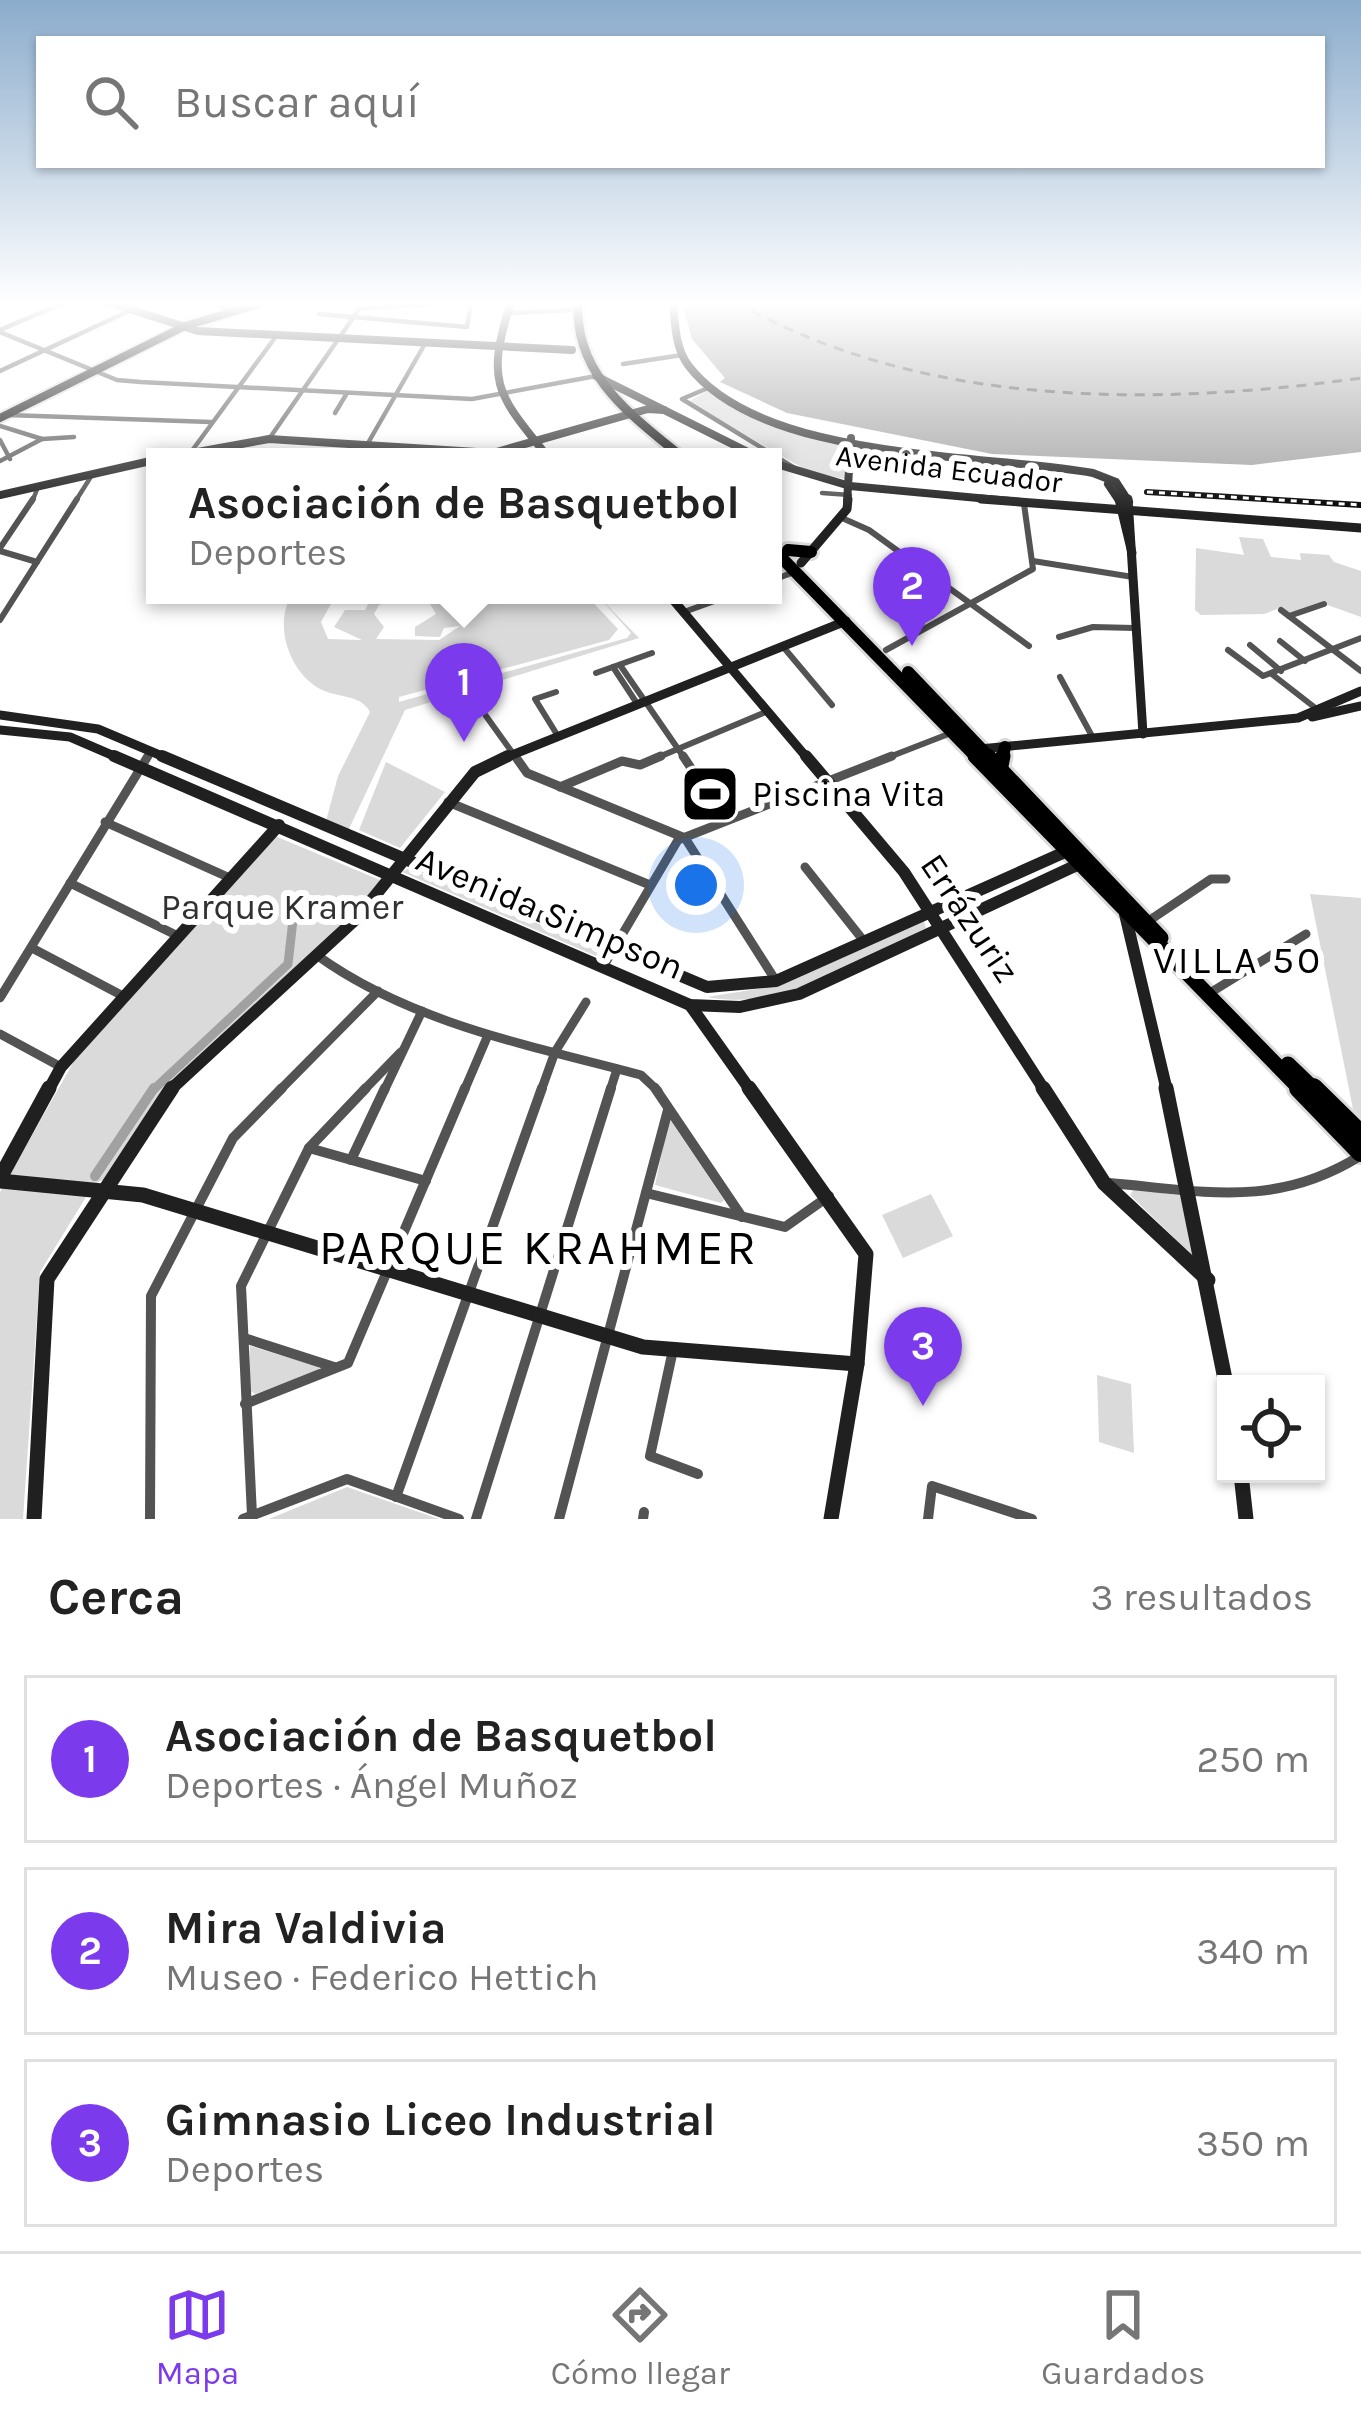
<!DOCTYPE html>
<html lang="es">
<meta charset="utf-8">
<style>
body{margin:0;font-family:Karla,sans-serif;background:#f2f2f2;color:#222}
.controls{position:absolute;right:36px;bottom:36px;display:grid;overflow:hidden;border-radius:0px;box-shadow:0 3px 9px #0004}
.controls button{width:108px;height:108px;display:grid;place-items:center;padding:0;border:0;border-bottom:3px solid #e0e0e0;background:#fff;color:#222;font:60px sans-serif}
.you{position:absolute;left:696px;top:885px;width:42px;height:42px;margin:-30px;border:9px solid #fff;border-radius:50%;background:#1a73e8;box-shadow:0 0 0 18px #1a73e833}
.badge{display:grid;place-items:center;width:78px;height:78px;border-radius:50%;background:#7c3aed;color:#fff;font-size:39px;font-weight:700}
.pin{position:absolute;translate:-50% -99px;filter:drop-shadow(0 3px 6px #0008)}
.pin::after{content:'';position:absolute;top:63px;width:42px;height:36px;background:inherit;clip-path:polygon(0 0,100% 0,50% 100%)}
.popup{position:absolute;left:146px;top:448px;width:636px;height:156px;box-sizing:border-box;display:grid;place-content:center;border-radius:0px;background:#fff;filter:drop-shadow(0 3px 9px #0005);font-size:39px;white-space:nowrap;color:#767676}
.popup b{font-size:45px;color:#222}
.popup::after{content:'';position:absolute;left:50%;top:100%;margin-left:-24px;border:24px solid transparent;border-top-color:#fff}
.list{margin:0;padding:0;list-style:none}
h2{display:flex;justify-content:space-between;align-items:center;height:156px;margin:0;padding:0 48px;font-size:51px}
h2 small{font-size:39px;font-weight:400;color:#767676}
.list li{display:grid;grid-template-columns:78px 1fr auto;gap:36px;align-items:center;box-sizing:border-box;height:168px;margin:0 24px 24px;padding:0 24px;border:3px solid #e0e0e0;border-radius:0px}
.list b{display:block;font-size:45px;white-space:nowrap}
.list p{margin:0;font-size:39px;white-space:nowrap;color:#767676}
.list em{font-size:39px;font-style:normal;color:#767676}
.icon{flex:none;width:66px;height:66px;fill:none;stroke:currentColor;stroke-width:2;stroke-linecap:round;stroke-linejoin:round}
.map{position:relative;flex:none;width:1361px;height:1519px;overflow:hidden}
.search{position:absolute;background:#fff;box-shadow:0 3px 9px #0004;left:36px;right:36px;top:36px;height:132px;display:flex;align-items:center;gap:30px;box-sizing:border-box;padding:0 42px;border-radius:0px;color:#767676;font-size:45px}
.sheet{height:732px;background:#fff}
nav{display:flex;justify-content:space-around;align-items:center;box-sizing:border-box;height:168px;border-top:3px solid #e0e0e0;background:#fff;font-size:33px;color:#767676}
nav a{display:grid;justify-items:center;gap:6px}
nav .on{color:#7c3aed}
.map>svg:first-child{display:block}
</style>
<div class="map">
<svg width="1361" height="1519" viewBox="0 0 1361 1519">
<rect width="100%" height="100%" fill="#fff"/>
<g fill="#dadada" fill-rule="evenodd">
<path d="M707,391L757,419L845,442V479L810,472L688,402Z"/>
<path d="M1239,537L1263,539L1271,557L1301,560L1300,553L1329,555L1334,562L1361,571V617L1322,603L1289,614L1282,607L1264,614L1201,615L1195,610L1196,548L1244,555Z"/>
<path d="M292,595H336L321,622L328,639L362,640L334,627L345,610H365L373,595H528L557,604L572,595H586L618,629L609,640L399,697V702L627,638L631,633L597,595L639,638L405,710L348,831L326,821L338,776L370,712C361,694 337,698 320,689C289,672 273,624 292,595ZM402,598L427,599L436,614L415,627V636L440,637L444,628L460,626L439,640L376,639L384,627L374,614L379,605Z"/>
<path d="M386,762L445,792L400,848L359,830Z"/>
<path d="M275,836L380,880L349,922L165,1090L105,1179L94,1184L40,1272L23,1519H0V1192L78,1054Z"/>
<path d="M409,868L604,952L603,959L402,872Z"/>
<path d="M1310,894L1361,898V1118L1353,1109Z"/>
<path d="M924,921L926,928C860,960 783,1012 707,997L780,985Z"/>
<path d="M669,1118L724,1200L721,1203L655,1185Z"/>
<path d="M1134,1189L1185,1196L1194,1257L1130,1195Z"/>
<path d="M931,1194L953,1236L903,1258L882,1215Z"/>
<path d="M250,1346L319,1367V1371L255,1394L249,1390Z"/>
<path d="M1097,1375L1131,1384L1134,1453L1099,1442Z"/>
<path d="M347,1487L439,1519H269Z"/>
</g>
<path fill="#a1a1a1" d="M682,302H1361V452L1252,465L992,454L787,413L720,382L725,378L692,339Z"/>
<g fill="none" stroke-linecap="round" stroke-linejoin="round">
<path stroke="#a1a1a1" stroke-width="9" d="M152,1091L288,964L293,920"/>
<path stroke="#a1a1a1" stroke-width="10" d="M95,1176L154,1088"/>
<path stroke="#424242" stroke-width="3" stroke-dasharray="10 8" stroke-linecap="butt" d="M736,302C920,408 1155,407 1361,378"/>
<g stroke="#dbdbdb" stroke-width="12">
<path id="primary" d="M0,418L185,326L265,302"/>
</g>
<g stroke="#dbdbdb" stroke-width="14">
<path id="highway-far3" d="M578,302C574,375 631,415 682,457"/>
</g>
<g stroke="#dbdbdb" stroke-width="18">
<g id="highway-far2">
<path d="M773,549L978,759"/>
<path d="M788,550L811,552"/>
<path d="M908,672L991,759"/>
<path d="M1002,759L1005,747"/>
</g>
</g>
<g stroke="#dbdbdb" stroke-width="21">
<g id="highway-far1">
<path d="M975,756L1302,1091"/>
<path d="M988,756L1161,938"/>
<path d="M1000,771L1003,756"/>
<path d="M1288,1064L1316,1091"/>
</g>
</g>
<g stroke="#dbdbdb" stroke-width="26">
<g id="highway">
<path d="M1299,1088L1361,1152"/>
<path d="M1313,1088L1361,1135"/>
</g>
</g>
<g stroke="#535353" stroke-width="4.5">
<path d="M211,302L225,308"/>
<path d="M362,308L466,302"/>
<path d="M510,313L570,310"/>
<path d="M319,314L467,327L471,302"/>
<path d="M0,330L66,302"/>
<path d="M0,332L117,380L141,382L472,399L596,376"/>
<path d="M623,364L682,355"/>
<path d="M0,371L131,310"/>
<path d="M708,388L682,399L793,467"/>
<path d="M335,413L347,393"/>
<path d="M8,415L211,422"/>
<path d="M0,426L42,439L0,461"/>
<path d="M42,439L74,437"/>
<path d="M269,439L364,302"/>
<path d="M0,440L10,459"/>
<path d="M191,452L277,335"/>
<path d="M360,457L426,342"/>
<path d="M822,493L850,495"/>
<path d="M32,502L38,487"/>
<path d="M75,502L92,475"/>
</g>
<g stroke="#535353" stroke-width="6">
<path d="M842,518L869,530L1029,646"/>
<path d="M0,548L33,499"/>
<path d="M0,551L37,562"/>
<path d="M1033,561L1133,577"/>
<path d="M773,580L794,572"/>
<path d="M1281,610L1361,671"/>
<path d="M684,612L731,595"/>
<path d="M1289,616L1324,604"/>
<path d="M0,620L77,499"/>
<path d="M1059,637L1093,627L1134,628"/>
<path d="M1280,641L1305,661"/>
<path d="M1250,645L1281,671"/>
<path d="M785,649L832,705"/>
<path d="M886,650L1033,569L1024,504"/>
<path d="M1228,650L1263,676L1361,638"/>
<path d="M620,665L685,759"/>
<path d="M613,667L636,702"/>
<path d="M596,673L652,653"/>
<path d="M1273,675L1318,710"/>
<path d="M1060,677L1093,738"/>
<path d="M556,692L535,699L556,733"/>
<path d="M486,716L517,759"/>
<path d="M146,759L150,753"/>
<path d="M654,759L768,711"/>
<path d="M884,759L951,733"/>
</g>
<g stroke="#535353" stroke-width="9">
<path d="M515,756L527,773L685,838L776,981"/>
<path d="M683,756L691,768"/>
<path d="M560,787L622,761L640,765L661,756"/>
<path d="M448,802L650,885"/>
<path d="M105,822L230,878"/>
<path d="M805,867L863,940"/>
<path d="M70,883L178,936"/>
<path d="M1147,922L1211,879H1226"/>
<path d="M32,948L123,996"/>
<path d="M318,956C411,1023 532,1046 641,1075L658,1091"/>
<path d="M603,967L678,840L892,756"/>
<path d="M1213,991L1306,934"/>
<path d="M0,998L148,756"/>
<path d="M0,1034L61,1067"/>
<path d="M279,1091L378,991"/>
<path d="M363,1091L401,1052"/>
<path d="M384,1091L422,1011"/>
<path d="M464,1091L488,1035"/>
<path d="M541,1091L555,1052L586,1002"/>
<path d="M610,1091L617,1069"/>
</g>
<g stroke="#535353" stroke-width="10">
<path d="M655,1088L742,1217"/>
<path d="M309,1148L426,1181"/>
<path d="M351,1160L385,1088"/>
<path d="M1109,1183C1203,1191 1275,1209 1360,1156"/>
<path d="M646,1193L785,1227L829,1196"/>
<path d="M244,1338L334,1367"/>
<path d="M673,1350L650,1456L698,1474"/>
<path d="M245,1404L348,1363L465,1088"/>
<path d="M396,1497L542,1088"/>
<path d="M252,1515L241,1286L309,1148L366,1088"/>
<path d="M150,1519L151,1296L233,1138L282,1088"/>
<path d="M243,1519L347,1479L459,1519"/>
<path d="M476,1519L611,1088"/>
<path d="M559,1519L668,1110"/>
<path d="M643,1519L644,1512"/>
<path d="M928,1519L932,1486L1032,1519"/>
</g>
<g stroke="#202020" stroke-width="8">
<path d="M108,302L198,331L572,350"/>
<path d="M511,302C485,383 497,394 548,457"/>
<path d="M673,302C675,322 675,348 688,365C761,462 982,453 1093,473L1116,482L1129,502"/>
<path d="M596,376L758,457"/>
<path d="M170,457L269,439L493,453L648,409L664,410"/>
<path d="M773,463L850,486L1021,502"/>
<path d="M1108,484L1120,502"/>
<path d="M0,495L155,460"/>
<path d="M847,502L851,438"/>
</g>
<g stroke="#202020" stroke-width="9">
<path d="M981,499L1361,528"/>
<path d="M1119,499L1132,553"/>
<path d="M1128,499L1143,734"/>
<path d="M801,563L847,509L848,499"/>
<path d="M669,595L808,759"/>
<path d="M0,715L98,729L169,759"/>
<path d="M1312,717L1361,706"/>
<path d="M0,730L70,737L121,759"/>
<path d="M980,749L1298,718L1361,691"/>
<path d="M502,759L846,621"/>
</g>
<g stroke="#202020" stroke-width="12">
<path d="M114,756L690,1005L740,1007L799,994L1077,865"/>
<path d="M162,756L707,987L776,981L1065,852"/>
<path d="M806,756L904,872L1045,1091"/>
<path d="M1125,914L1167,1091"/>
<path d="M690,1005L751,1091"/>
<path d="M48,1091L61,1067L279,825"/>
<path d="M169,1091L357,918L475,772L508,756"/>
</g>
<g stroke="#202020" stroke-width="15">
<path d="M749,1088L866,1254L857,1364L831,1519"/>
<path d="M1043,1088L1104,1183L1208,1280"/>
<path d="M1166,1088L1226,1384"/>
<path d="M0,1178L49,1088"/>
<path d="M0,1181L143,1195L643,1347L857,1364"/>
<path d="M1241,1474L1246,1519"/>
<path d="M34,1519L47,1279L172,1088"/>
</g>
<use href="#primary" stroke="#000" stroke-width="8"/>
<use href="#highway-far3" stroke="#000" stroke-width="9"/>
<use href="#highway-far2" stroke="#000" stroke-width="12"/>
<use href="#highway-far1" stroke="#000" stroke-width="15"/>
<use href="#highway" stroke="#000" stroke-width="20"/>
<g stroke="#000" stroke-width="6">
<path id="rail" d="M1147,492L1361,505"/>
</g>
<use href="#rail" stroke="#fff" stroke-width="3" stroke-dasharray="6" stroke-linecap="butt"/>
</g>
<linearGradient id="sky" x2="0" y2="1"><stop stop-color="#8baccc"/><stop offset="0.59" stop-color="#fff"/><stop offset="1" stop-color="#fff" stop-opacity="0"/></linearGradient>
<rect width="1361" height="515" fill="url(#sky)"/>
<defs>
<g id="stadium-square" transform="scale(3)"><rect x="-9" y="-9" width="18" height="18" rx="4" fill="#000" stroke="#fff"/><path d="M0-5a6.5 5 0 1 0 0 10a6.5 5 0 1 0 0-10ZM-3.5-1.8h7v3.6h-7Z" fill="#fff"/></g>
</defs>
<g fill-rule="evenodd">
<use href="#stadium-square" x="710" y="794"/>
</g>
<g text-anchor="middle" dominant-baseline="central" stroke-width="12" stroke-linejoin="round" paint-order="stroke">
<g font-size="30" fill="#000" stroke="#fff">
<text transform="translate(949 469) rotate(7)">Avenida Ecuador</text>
</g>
<g font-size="36" fill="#000" stroke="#fff" text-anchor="start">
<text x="752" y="794">Piscina Vita</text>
</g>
<g font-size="36" fill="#313131" stroke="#fff">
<text x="282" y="907">Parque Kramer</text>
</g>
<g font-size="36" fill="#000" stroke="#fff">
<text transform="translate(550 913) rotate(23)">Avenida Simpson</text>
<text transform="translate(970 918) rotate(56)">Errázuriz</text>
</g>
<g font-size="39" letter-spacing="3" fill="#000" stroke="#fff">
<text x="1238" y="960">VILLA 50</text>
</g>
<g font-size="48" letter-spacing="3" fill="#000" stroke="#fff">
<text x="539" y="1248">PARQUE KRAHMER</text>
</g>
</g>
</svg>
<div class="controls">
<button><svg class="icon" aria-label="locate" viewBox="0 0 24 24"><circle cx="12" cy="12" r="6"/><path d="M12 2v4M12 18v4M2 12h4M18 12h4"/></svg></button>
</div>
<div class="you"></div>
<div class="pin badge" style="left:464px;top:742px">1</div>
<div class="popup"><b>Asociación de Basquetbol</b>Deportes</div>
<div class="pin badge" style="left:912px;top:646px">2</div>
<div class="pin badge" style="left:923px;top:1406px">3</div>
<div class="search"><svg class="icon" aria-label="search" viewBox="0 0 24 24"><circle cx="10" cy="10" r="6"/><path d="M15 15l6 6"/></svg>Buscar aquí</div>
</div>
<section class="sheet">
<h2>Cerca<small>3 resultados</small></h2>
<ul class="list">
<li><span class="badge">1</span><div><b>Asociación de Basquetbol</b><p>Deportes · Ángel Muñoz</p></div><em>250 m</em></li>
<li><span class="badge">2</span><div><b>Mira Valdivia</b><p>Museo · Federico Hettich</p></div><em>340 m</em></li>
<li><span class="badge">3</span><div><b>Gimnasio Liceo Industrial</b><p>Deportes</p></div><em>350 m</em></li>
</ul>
</section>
<nav>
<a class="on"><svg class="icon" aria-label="map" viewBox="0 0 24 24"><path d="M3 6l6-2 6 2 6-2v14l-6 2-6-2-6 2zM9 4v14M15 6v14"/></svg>Mapa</a>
<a><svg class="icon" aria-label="directions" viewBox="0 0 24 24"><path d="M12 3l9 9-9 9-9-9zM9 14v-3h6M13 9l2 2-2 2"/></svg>Cómo llegar</a>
<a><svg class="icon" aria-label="saved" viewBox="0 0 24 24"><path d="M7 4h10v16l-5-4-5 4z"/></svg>Guardados</a>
</nav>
